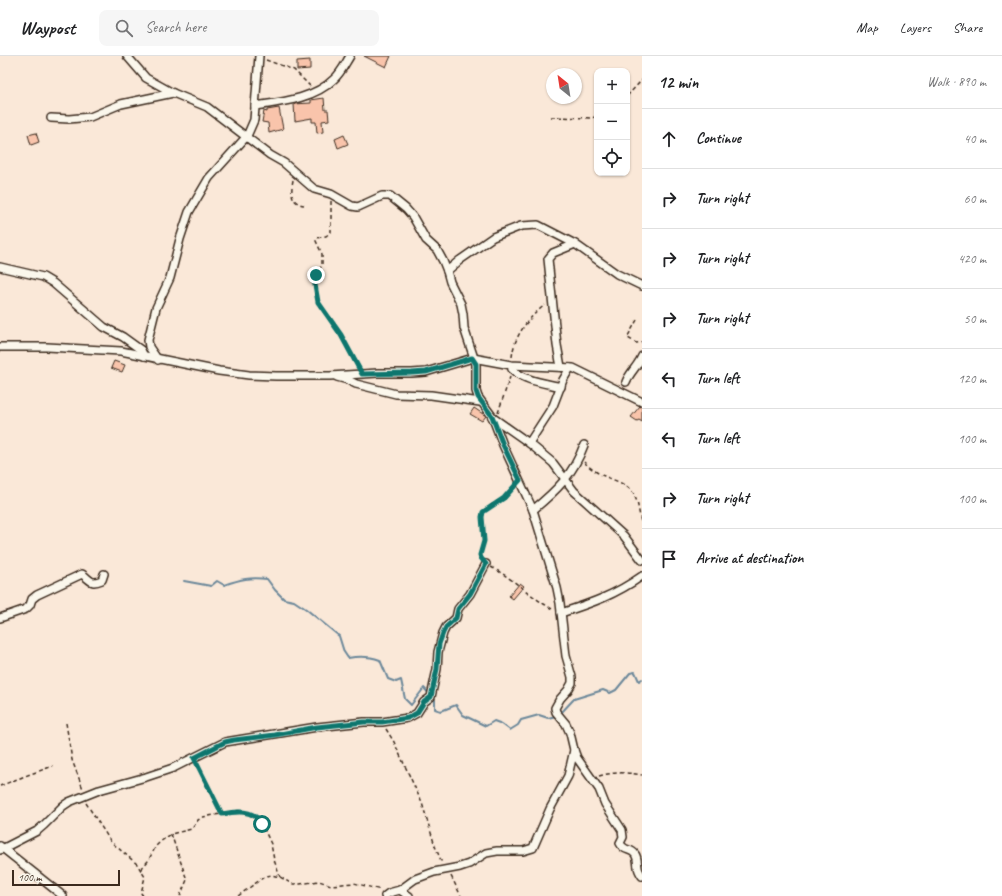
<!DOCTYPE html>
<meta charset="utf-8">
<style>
body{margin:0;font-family:Caveat,sans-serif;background:#f6f6f6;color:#202124}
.controls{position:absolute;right:12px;top:12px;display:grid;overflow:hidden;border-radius:8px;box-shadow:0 1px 3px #0004}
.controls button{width:36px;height:36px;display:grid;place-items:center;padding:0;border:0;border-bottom:1px solid #e0e0e0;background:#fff;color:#202124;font:20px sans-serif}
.compass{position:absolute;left:546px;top:12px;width:36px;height:36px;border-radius:50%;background:#fff;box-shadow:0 1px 3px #0004;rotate:330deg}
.scale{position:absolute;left:12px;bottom:10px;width:108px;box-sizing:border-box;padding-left:4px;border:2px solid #3b2a1e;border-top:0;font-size:11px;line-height:14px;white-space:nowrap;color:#3b2a1e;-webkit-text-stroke:3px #fbf7ec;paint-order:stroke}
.stop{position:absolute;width:12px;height:12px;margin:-9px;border:3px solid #0f766e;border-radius:50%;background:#fff}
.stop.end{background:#0f766e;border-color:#fff;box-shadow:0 1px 4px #0008}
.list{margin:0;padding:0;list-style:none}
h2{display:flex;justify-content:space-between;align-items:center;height:52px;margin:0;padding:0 16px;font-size:17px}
h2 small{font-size:13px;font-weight:400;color:#757577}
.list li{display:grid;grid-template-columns:26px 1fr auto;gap:12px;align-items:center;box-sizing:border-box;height:60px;padding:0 16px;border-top:1px solid #e0e0e0}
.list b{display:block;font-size:15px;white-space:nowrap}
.list em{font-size:13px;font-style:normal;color:#757577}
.icon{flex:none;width:22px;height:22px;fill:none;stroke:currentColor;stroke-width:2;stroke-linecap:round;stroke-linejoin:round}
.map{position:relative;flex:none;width:642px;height:840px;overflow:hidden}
header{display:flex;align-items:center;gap:24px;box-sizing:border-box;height:56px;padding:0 20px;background:#fff;border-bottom:1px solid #e0e0e0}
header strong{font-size:19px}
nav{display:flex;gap:22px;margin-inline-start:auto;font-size:14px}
.search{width:280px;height:36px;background:#f6f6f6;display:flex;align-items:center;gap:10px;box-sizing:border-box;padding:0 14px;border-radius:8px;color:#757577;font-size:15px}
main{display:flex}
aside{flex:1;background:#fff}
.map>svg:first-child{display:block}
</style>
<header>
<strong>Waypost</strong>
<div class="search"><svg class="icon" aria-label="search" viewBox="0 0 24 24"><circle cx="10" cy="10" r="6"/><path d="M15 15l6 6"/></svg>Search here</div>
<nav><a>Map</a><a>Layers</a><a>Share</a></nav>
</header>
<main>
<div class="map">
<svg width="642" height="840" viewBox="0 0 642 840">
<rect width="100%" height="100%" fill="#fae8d8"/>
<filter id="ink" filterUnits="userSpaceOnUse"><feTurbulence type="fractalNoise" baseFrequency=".025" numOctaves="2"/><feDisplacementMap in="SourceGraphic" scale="8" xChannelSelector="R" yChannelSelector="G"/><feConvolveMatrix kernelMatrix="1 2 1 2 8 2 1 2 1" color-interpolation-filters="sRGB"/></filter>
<g filter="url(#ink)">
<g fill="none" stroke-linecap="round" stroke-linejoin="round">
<g stroke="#6c889a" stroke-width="2">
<path d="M184,525L211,530L217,525L224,529C241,523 250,521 267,523L275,534L284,543L294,545L306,553L339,580L344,596L348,602C359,600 369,600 380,604L388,623L396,626L401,624L405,643L411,649L424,632L430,639"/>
<path d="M433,642L435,644V653L441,655L456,649L463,659L486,670L494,665L502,668L510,674L518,669L521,664L539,659L548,662L556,660"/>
<path d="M560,658L574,643L603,634L610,637L616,634L630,617L635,616L639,625L642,623"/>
</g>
</g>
<g fill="#f9c4ab" stroke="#3b2a1e">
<path d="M364,0H391L386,11Z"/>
<path d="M310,4V13L297,14V5Z"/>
<path d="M324,42L325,54H328L329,64L322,65L323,76L317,77L316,66H312V62L295,65L294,48L311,47V44Z"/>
<path d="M279,52L283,73L269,77L268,67L262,66L264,55L267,56V54Z"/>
<path d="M36,77L39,86L31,89L28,79Z"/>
<path d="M344,79L348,88L338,92L335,83Z"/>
<path d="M114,305L125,309L122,316L111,312Z"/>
<path d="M640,350L642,351V366L639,364L637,365L631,361Z"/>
<path d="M474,352L486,360L482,365L470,358Z"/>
<path d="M520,527L524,530L513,543L509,540Z"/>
</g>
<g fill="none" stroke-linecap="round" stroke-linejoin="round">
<g stroke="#3b2a1e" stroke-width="10">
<g id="street">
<path d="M127,0L146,22L173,37L207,51L270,99L284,107L314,133L331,138L352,150L358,151L382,140H390L406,153L413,161L426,184L437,194L443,205L447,215L450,226L461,248L463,258L464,272L476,308V335L478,341L492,360L503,389L533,454L557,532L560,547L566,600L572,621V627L568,634L560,643L555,652L556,656L566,668L570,677L574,694L577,702L599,733L605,748L622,774L623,781L620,787C624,796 631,792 635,798C638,802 637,807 638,811C638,814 640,817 642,820"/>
<path d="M255,50C282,46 314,43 334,23C341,17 345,8 350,0"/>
<path d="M51,62L69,63L90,61L121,48L173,37"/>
<path d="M0,211L43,221L53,227L104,271L123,281L141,294L144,300"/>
<path d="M447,215L460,204L493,181L521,170L538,169L575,188L617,218L642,230"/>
<path d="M0,291H47L121,295L219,315L249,319L276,320H330L378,317H412L426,316L473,302L511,309L573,312L642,346"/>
<path d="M158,304L149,291L148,284L156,252L170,222L180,183L189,156L209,122L247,80L254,64L259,0"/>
<path d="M561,311L557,289L548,203L553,197L575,188"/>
<path d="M512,313C524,325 545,327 561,331"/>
<path d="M337,321L348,324L356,328L396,338L431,339L480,346"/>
<path d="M626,326C630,316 638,310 642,300"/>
<path d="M492,361L529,387L553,407L574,435L624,480L642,504"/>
<path d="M529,387L553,350L563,324L570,312"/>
<path d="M533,454C557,434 573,419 584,389"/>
<path d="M561,557C592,547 615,539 642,520"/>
<path d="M0,562L26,553L30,549L32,543L37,539L82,518C91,524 90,529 102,524L104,518"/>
<path d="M0,790L63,840"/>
<path d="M0,794L37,775L44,769L63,750L69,746L99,734L146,721L173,712L225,686L317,671L364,666H382L408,662L417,657L424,646L431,641L437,613L438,596L443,577L446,571L456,562L458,553L470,538L486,508"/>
<path d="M400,834L409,840"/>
<path d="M385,840L389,837L400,834L415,823L434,816L460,811L469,808L486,797L497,795H523L533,792L550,753L568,720L574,694"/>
</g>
</g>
<g stroke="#3b2a1e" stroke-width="1.5" stroke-dasharray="4 3" stroke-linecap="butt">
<path d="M266,4L294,14L310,30"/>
<path d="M627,40L642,24"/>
<path d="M551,61L592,62L597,60"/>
<path d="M293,124C291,135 290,147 304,149"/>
<path d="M331,145V176L326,180L317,182L316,185L322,198V209L314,223L318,246L341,279L358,311"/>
<path d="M637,264L628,280V282L636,287L642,286"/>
<path d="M512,301C514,280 528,262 545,249"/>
<path d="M498,357L510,321"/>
<path d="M584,406C590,412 597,417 604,420C615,425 630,428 635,441C639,449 639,460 642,469"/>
<path d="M481,502L480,499L484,485L482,461L483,456L492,449L504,442L515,430"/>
<path d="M491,511C514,523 532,542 554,554"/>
<path d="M66,667L72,704L83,733"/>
<path d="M386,673L394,686L422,747L435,790L442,807"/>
<path d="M197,708L222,758"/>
<path d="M599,720C613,716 627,716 642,719"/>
<path d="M0,730L25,720L53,710"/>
<path d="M86,747L111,786L137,808L145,821L141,837L143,840"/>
<path d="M171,778L187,824L180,840"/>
<path d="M141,813L148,805L156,790L160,786L171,778L192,773L198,764L203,761L238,755L245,756L255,760L259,762L271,788L274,804L280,821"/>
<path d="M451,820L461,840"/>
<path d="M238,840L264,821L271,819L280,821L292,828H300L319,825L331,829L354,827L381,834"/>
</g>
<use href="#street" stroke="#fbf7ec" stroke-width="7"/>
</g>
</g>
<g fill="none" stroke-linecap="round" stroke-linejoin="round" filter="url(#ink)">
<path stroke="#0f766e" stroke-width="5" d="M262,768C253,753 237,755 222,758L194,702L225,686L234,684L275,679L317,671L364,666H382L408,662L417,657L424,646L431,641L437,613L439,588L443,577L446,571L456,562L458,553L470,538L486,508L481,502L480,499L484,485L482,461L483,456L504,442L520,424L503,389L492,360L478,341L476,335V308L472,302L426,316L412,317L362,318L341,279L318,246L314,223L316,219"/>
</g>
</svg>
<div class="controls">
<button>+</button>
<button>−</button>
<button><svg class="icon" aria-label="locate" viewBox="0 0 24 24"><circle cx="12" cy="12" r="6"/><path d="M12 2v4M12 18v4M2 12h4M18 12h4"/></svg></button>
</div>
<svg class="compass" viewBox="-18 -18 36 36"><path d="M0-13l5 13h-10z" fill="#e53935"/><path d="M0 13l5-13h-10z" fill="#757577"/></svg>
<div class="scale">100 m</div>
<div class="stop" style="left:262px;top:768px"></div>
<div class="stop end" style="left:316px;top:219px"></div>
</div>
<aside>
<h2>12 min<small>Walk · 890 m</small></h2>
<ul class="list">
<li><svg class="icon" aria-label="ahead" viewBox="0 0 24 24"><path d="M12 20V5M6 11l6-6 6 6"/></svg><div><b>Continue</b></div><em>40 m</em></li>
<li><svg class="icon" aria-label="right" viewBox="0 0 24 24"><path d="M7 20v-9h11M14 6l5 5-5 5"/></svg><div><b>Turn right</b></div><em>60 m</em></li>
<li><svg class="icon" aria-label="right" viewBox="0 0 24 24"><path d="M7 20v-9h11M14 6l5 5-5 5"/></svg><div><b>Turn right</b></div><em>420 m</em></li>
<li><svg class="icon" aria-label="right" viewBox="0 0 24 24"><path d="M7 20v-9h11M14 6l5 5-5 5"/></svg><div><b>Turn right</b></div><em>50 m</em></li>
<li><svg class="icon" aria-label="left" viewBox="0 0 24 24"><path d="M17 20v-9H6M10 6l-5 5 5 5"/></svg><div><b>Turn left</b></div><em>120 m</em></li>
<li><svg class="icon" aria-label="left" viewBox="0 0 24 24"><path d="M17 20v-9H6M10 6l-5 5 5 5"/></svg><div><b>Turn left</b></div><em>100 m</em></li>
<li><svg class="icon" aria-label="right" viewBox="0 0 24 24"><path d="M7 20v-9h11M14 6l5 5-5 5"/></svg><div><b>Turn right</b></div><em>100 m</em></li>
<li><svg class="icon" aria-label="arrive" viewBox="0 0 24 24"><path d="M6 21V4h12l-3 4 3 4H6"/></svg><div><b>Arrive at destination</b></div></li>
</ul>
</aside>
</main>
